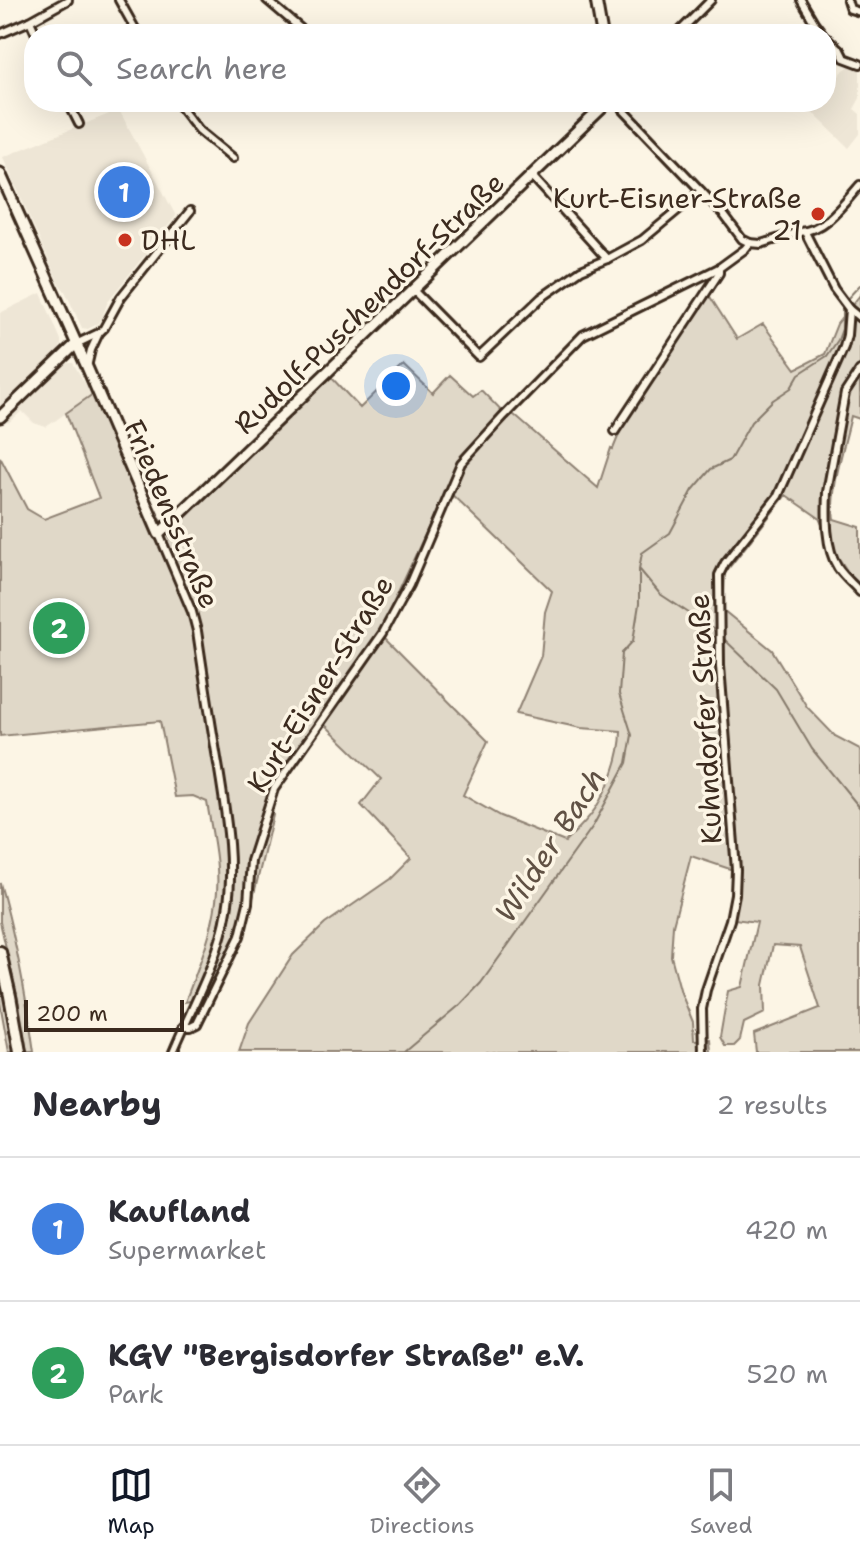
<!DOCTYPE html>
<meta charset="utf-8">
<style>
body{margin:0;font-family:"Shantell Sans",sans-serif;background:#f2f2f3;color:#2b2b33}
.scale{position:absolute;left:24px;bottom:20px;width:160px;box-sizing:border-box;padding-left:8px;border:4px solid #3b2a1e;border-top:0;font-size:22px;line-height:28px;white-space:nowrap;color:#3b2a1e;-webkit-text-stroke:6px #fcf5e5;paint-order:stroke}
.you{position:absolute;left:396px;top:386px;width:28px;height:28px;margin:-20px;border:6px solid #fff;border-radius:50%;background:#1a73e8;box-shadow:0 0 0 12px #1a73e833}
.badge{display:grid;place-items:center;width:52px;height:52px;border-radius:50%;background:#111827;color:#fff;font-size:26px;font-weight:700}
.pin{position:absolute;translate:-50% -50%;border:4px solid #fff;box-shadow:0 2px 8px #0006}
.list{margin:0;padding:0;list-style:none}
h2{display:flex;justify-content:space-between;align-items:center;height:104px;margin:0;padding:0 32px;font-size:34px}
h2 small{font-size:26px;font-weight:400;color:#7c7c81}
.list li{display:grid;grid-template-columns:52px 1fr auto;gap:24px;align-items:center;box-sizing:border-box;height:144px;padding:0 32px;border-top:2px solid #e1e1e2}
.list b{display:block;font-size:30px;white-space:nowrap}
.list p{margin:0;font-size:26px;white-space:nowrap;color:#7c7c81}
.list em{font-size:26px;font-style:normal;color:#7c7c81}
.icon{flex:none;width:44px;height:44px;fill:none;stroke:currentColor;stroke-width:2;stroke-linecap:round;stroke-linejoin:round}
.map{position:relative;flex:none;width:860px;height:1052px;overflow:hidden}
.search{position:absolute;background:#fff;box-shadow:0 8px 32px #0002;left:24px;right:24px;top:24px;height:88px;display:flex;align-items:center;gap:20px;box-sizing:border-box;padding:0 28px;border-radius:32px;color:#7c7c81;font-size:30px}
.sheet{height:392px;background:#fff}
nav{display:flex;justify-content:space-around;align-items:center;box-sizing:border-box;height:112px;border-top:2px solid #e1e1e2;background:#fff;font-size:22px;color:#7c7c81}
nav a{display:grid;justify-items:center;gap:4px}
nav .on{color:#111827}
.map>svg:first-child{display:block}
</style>
<div class="map">
<svg width="860" height="1052" viewBox="0 0 860 1052">
<rect width="100%" height="100%" fill="#fcf5e5"/>
<filter id="ink" filterUnits="userSpaceOnUse"><feTurbulence type="fractalNoise" baseFrequency=".0125" numOctaves="2"/><feDisplacementMap in="SourceGraphic" scale="16" xChannelSelector="R" yChannelSelector="G"/><feConvolveMatrix kernelMatrix="1 2 1 2 8 2 1 2 1" color-interpolation-filters="sRGB"/></filter>
<g filter="url(#ink)">
<g fill="#eee6d6">
<path d="M851,65L860,69V98L854,109L860,114V134L849,148L809,109L816,102H826V91L844,70Z"/>
<path d="M119,110L176,216L108,301L102,318L97,324L88,329L82,328L65,291L59,284L3,157Z"/>
<path d="M41,293L61,340V345L58,354L67,363H73L92,395L46,427L34,423L22,411L8,423L0,414V313Z"/>
</g>
<g fill="#e0d8c8" stroke="#8e8173" stroke-width="2" fill-rule="evenodd">
<path d="M707,292L737,339L763,324L796,369L825,354L837,324L860,295V419L851,416C845,444 829,492 834,519L860,527V584L852,578L836,554L819,518L786,495L725,573L723,610L772,650L807,707L835,736L860,749V1052H756L754,1034L820,1008L800,947L773,945L764,985L765,1013L744,1023L740,1040L734,1046H725L720,1037L728,991L742,987L757,922L734,919L738,894L739,872L691,856L673,925L671,956L681,993L693,1022L694,1040L710,1039L711,1052H239L249,1023L293,955L325,924L390,879L411,858L361,805L381,779L319,719L268,793L273,815L250,911L206,998L185,1002C197,970 212,935 216,901C221,868 212,834 207,802L193,796L175,797L160,721L0,736V457L27,509L44,519L99,498L66,413L103,387L141,479L170,538L172,531L330,376L360,408L404,365L433,393L450,375L473,396L481,390L508,418L513,414L598,488L611,448L613,449L622,427ZM446,489L552,591L545,612L541,656L516,714L581,728L621,731C621,757 609,787 595,809C587,821 575,832 565,842L500,816L463,795L488,741L380,632Z"/>
<path d="M0,883C16,939 26,995 34,1052H27L19,1004L0,922Z"/>
<path d="M0,974L14,1052H9L0,1003Z"/>
</g>
<g fill="none" stroke-linecap="round" stroke-linejoin="round">
<g stroke="#85796b" stroke-width="2">
<path d="M846,300L860,285"/>
<path d="M640,570L660,594L716,631"/>
<path d="M724,639L776,689L812,749L860,808"/>
<path d="M404,1052L461,1004L481,983L593,826L627,763L632,735L619,694L622,653L633,641L639,604V569L642,553L670,533L693,490L711,469L730,460L751,422L773,400L791,388L799,374L827,356L838,340L842,329V305"/>
</g>
<g stroke="#3b2a1e" stroke-width="12">
<g id="street">
<path d="M119,0L138,34"/>
<path d="M267,0L307,34"/>
<path d="M801,0L814,22L823,34"/>
<path d="M847,0L850,9L860,12"/>
<path d="M30,21L36,34"/>
<path d="M0,34L30,21L68,0"/>
<path d="M677,34L711,0"/>
<path d="M826,37L840,50L844,58L860,64"/>
<path d="M68,102L79,124"/>
<path d="M177,102L199,130L233,158"/>
<path d="M616,102L724,215L742,239L750,243"/>
<path d="M532,176L607,259"/>
<path d="M413,290L479,357L541,298L581,270L607,259L642,240L701,191"/>
<path d="M849,309L860,318"/>
<path d="M76,344L99,333L104,328L121,297L190,211"/>
<path d="M87,367L91,350L99,333"/>
<path d="M860,370L845,393L827,492C826,515 825,548 838,568C844,577 853,584 860,592"/>
<path d="M615,431L719,273V268"/>
<path d="M159,534L192,612L197,631C204,678 211,724 219,770C226,815 235,864 227,910C219,960 192,1006 173,1052"/>
<path d="M183,1027H191L197,1024L240,936L248,903L251,861L274,789L383,633L409,585L461,463L503,417L583,335L719,268L745,249L750,243L761,244L799,232C825,231 844,203 860,185"/>
<path d="M703,1052L702,1009L706,990L730,920L735,894L736,870L720,666L719,575L725,563L778,496L844,347L847,335L849,309L834,289L805,232"/>
</g>
</g>
<g stroke="#3b2a1e" stroke-width="15">
<g id="secondary">
<path d="M596,0L602,34"/>
<path d="M0,173L87,367L159,534L608,102"/>
<path d="M0,417L76,344"/>
</g>
</g>
<g stroke="#3b2a1e" stroke-width="16">
<path id="primary" d="M0,952L10,996L20,1052"/>
</g>
<use href="#street" stroke="#fcf5e5" stroke-width="6"/>
<use href="#secondary" stroke="#fcf5e5" stroke-width="9"/>
<use href="#primary" stroke="#fcf5e5" stroke-width="10"/>
</g>
</g>
<g fill="#c8321e" stroke="#fcf5e5" stroke-width="3">
<circle cx="818" cy="214" r="8"/>
<circle cx="125" cy="240" r="8"/>
</g>
<g text-anchor="middle" dominant-baseline="central" stroke-width="7" stroke-linejoin="round" paint-order="stroke">
<g font-size="28" fill="#3b2a1e" stroke="#fcf5e5" text-anchor="end">
<text x="802" y="198">Kurt-Eisner-Straße<tspan x="802" dy="32">21</tspan></text>
<text x="141" y="240" text-anchor="start">DHL</text>
</g>
<g font-size="28" fill="#3b2a1e" stroke="#fcf5e5">
<text transform="translate(369 303) rotate(-44)">Rudolf-Puschendorf-Straße</text>
<text transform="translate(172 514) rotate(67)">Friedensstraße</text>
<text transform="translate(320 684) rotate(-58)">Kurt-Eisner-Straße</text>
<text transform="translate(705 719) rotate(-93)">Kuhndorfer Straße</text>
</g>
<g font-size="30" font-style="italic" fill="#605144" stroke="#fcf5e5">
<text transform="translate(550 845) rotate(-57)">Wilder Bach</text>
</g>
</g>
</svg>
<div class="scale">200 m</div>
<div class="you"></div>
<div class="pin badge" style="left:124px;top:192px;background:#3f7fe0">1</div>
<div class="pin badge" style="left:59px;top:628px;background:#2e9e5b">2</div>
<div class="search"><svg class="icon" aria-label="search" viewBox="0 0 24 24"><circle cx="10" cy="10" r="6"/><path d="M15 15l6 6"/></svg>Search here</div>
</div>
<section class="sheet">
<h2>Nearby<small>2 results</small></h2>
<ul class="list">
<li><span class="badge" style="background:#3f7fe0">1</span><div><b>Kaufland</b><p>Supermarket</p></div><em>420 m</em></li>
<li><span class="badge" style="background:#2e9e5b">2</span><div><b>KGV &quot;Bergisdorfer Straße&quot; e.V.</b><p>Park</p></div><em>520 m</em></li>
</ul>
</section>
<nav>
<a class="on"><svg class="icon" aria-label="map" viewBox="0 0 24 24"><path d="M3 6l6-2 6 2 6-2v14l-6 2-6-2-6 2zM9 4v14M15 6v14"/></svg>Map</a>
<a><svg class="icon" aria-label="directions" viewBox="0 0 24 24"><path d="M12 3l9 9-9 9-9-9zM9 14v-3h6M13 9l2 2-2 2"/></svg>Directions</a>
<a><svg class="icon" aria-label="saved" viewBox="0 0 24 24"><path d="M7 4h10v16l-5-4-5 4z"/></svg>Saved</a>
</nav>
